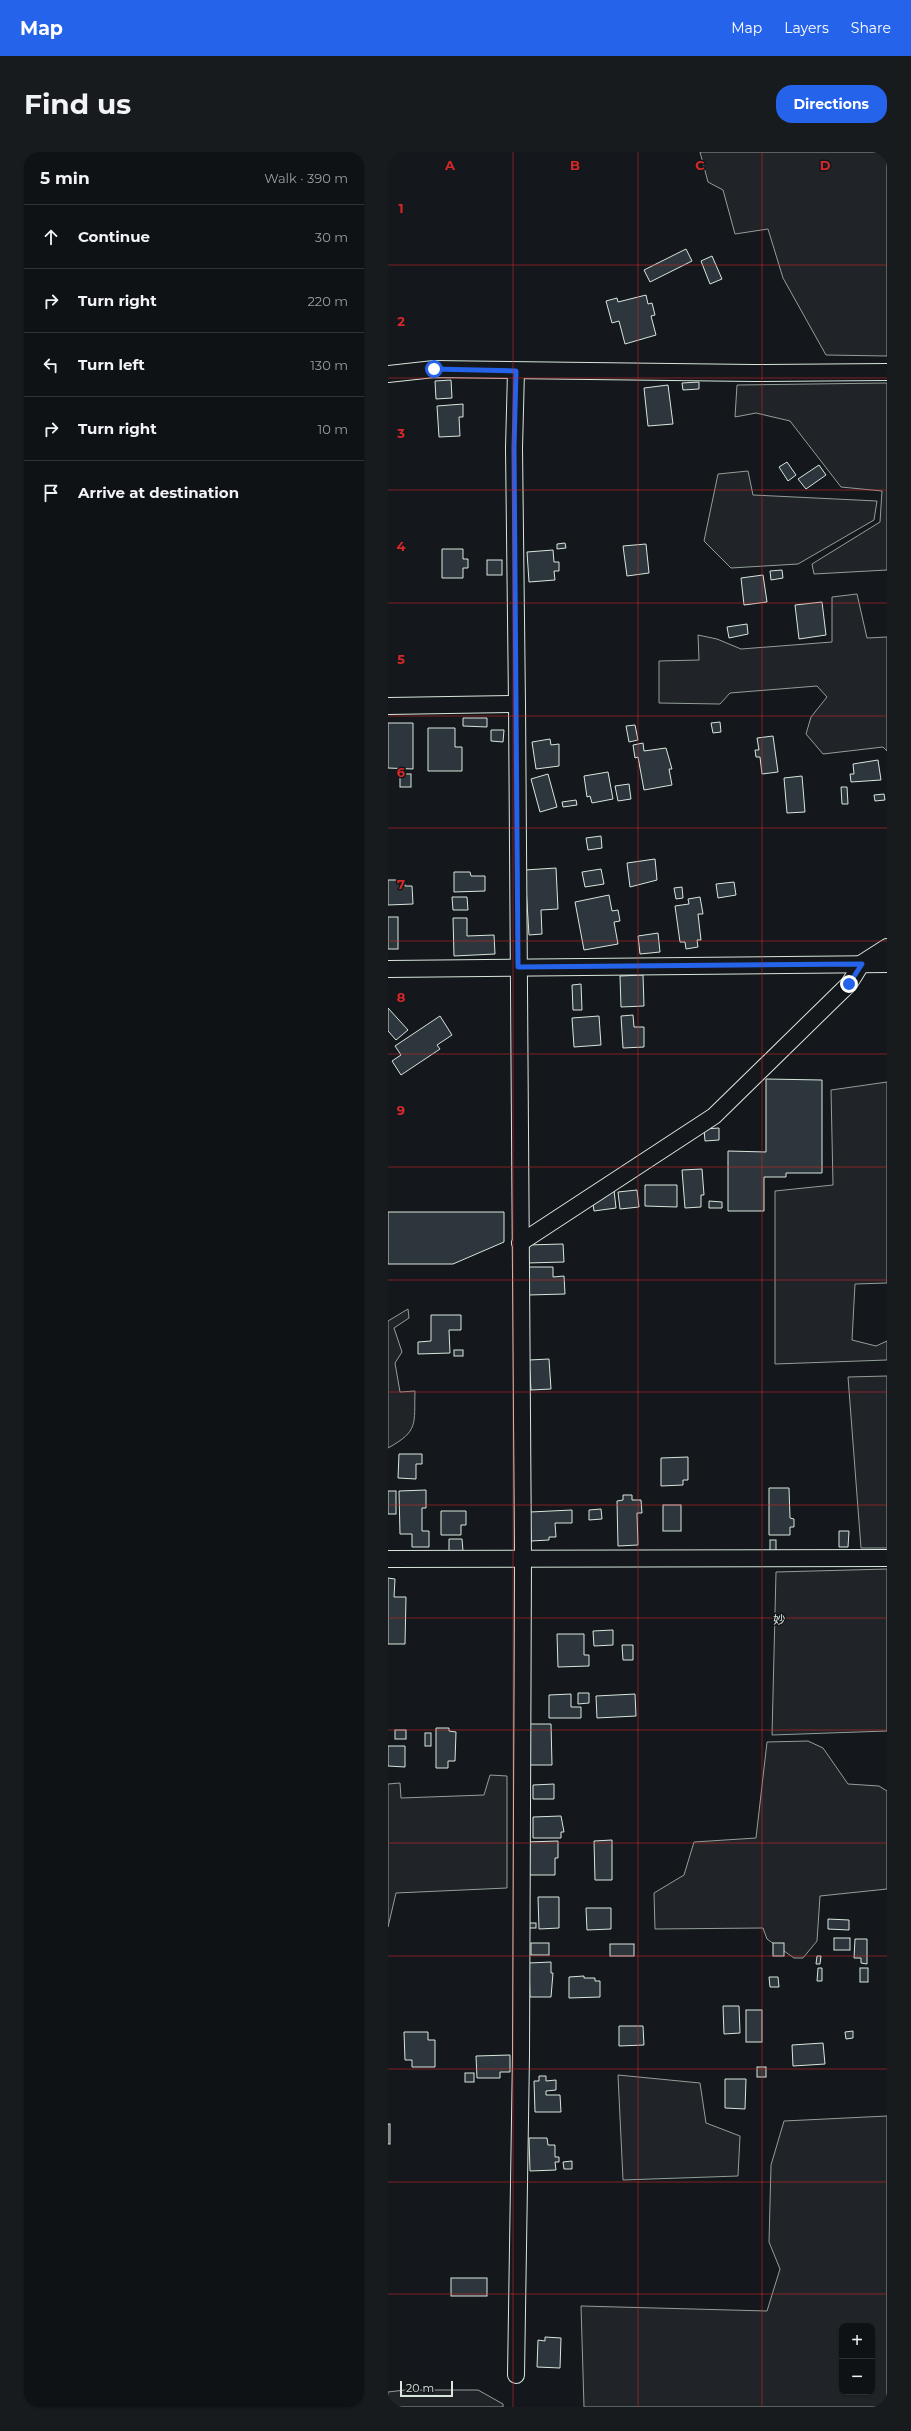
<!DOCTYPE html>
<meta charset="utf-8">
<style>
body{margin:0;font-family:Montserrat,"Noto Sans JP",sans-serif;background:#181b1e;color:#f1f3f6}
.controls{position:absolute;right:12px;bottom:12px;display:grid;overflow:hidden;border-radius:8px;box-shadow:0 1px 3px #0004}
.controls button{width:36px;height:36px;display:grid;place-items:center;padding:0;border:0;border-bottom:1px solid #2f3234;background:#0f1215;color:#f1f3f6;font:20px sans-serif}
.scale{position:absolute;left:12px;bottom:10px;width:53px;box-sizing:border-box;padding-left:4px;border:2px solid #d8e6dc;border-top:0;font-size:11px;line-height:14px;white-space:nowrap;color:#d8e6dc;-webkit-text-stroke:3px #14181c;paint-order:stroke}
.stop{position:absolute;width:12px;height:12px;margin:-9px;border:3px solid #2563eb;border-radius:50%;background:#fff}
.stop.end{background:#2563eb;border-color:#fff;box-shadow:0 1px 4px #0008}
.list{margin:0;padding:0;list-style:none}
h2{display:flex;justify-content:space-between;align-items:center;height:52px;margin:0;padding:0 16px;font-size:17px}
h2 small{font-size:13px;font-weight:400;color:#9b9ea0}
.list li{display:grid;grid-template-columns:26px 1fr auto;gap:12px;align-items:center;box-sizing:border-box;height:64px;padding:0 16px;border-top:1px solid #2f3234}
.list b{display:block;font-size:15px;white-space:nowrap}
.list em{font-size:13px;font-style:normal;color:#9b9ea0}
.icon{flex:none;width:22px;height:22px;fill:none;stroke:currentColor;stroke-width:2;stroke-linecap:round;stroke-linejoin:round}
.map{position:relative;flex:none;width:499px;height:2255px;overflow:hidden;border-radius:16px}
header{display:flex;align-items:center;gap:24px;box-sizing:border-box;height:56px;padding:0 20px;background:#2563eb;color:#fff}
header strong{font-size:19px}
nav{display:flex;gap:22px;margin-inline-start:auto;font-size:14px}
.intro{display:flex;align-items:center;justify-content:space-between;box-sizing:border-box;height:96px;padding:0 24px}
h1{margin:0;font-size:28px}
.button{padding:10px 18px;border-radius:16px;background:#2563eb;color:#fff;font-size:14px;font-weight:700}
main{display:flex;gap:24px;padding:0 24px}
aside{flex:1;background:#0f1215;border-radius:16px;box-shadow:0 1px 3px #0004}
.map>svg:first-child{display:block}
</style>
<header>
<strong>Map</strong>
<nav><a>Map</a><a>Layers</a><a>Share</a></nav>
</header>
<div class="intro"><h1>Find us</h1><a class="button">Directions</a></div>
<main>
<aside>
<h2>5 min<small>Walk · 390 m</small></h2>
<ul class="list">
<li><svg class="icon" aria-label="ahead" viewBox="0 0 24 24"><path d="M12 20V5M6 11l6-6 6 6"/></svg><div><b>Continue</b></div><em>30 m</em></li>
<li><svg class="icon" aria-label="right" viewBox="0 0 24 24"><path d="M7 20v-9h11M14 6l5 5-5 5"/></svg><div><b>Turn right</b></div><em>220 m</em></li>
<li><svg class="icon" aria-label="left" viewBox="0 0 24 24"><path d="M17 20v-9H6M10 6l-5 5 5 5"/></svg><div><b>Turn left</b></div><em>130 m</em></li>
<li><svg class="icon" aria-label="right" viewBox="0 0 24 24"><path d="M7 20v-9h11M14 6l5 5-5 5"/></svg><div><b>Turn right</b></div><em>10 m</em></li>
<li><svg class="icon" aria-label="arrive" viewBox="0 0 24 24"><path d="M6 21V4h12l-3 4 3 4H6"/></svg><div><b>Arrive at destination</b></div></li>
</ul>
</aside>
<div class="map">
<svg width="499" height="2255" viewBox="0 0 499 2255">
<rect width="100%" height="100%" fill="#14181c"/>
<g fill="#202428" stroke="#939e99" fill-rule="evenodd">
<path d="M312,0H499V204L438,203L395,126L380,77L347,82L335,38L320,30Z"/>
<path d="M499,231V418L426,422L424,412L492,370L494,339L453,335L402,269L368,261L347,265L349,233Z"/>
<path d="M360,319L365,343L489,349L486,368L410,412L343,416L316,389L330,322Z"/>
<path d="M469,442L479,486L499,485V599L495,595L435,602L418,582L423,565L439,545L429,534L342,541L332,552L271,551V509L311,508L310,483L329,487L353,497L444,490V445Z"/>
<path d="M499,930V1131L467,1132L464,1188L488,1194L499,1189V1208L387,1212V1039L445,1033L443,938Z"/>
<path d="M20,1157L21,1166L6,1176L14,1200L7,1211L12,1240L27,1239C26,1272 31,1279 0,1296V1169Z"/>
<path d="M499,1224V1396H473L460,1225Z"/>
<path d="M499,1417V1579L384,1583L388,1420Z"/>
<path d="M420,1589L435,1596L460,1632L491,1634L499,1639V1737L432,1744L429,1789L415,1806H406L379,1787L375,1776L267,1777L266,1741L296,1723L306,1690L368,1686L379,1590Z"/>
<path d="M102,1623L119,1624V1736L8,1741L0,1775V1632L12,1631L13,1646L96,1643Z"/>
<path d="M230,1923L312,1931L318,1971L352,1984L350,2024L235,2028Z"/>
<path d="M499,1964V2255H196L193,2154L379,2159L392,2117L381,2090L383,2013L396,1969ZM454,2174H484V2240H454Z"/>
<path d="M17,2238H90L115,2252V2255H0V2240Z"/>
</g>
<g fill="#2c363c" stroke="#d8e6dc">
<path d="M298,97L304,109L262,130L256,118Z"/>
<path d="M324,104L334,127L322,132L313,109Z"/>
<path d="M258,143L260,152L264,151L267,163L263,164L268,183L237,192L231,169L224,171L218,149L229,146L230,150Z"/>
<path d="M63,228L64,246L48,247L47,229Z"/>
<path d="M311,230V237L295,238L294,231Z"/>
<path d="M280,233L285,272L260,274L256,236Z"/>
<path d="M75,252V265H71L72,284L51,285L49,254Z"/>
<path d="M399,310L408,323L400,329L391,315Z"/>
<path d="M431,313L438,323L418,337L410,327Z"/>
<path d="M177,391L178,396L169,397V392Z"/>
<path d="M258,392L261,421L239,424L235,394Z"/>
<path d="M54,397H75V407H80V416H75V426H54Z"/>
<path d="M165,398L166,410H171V419H166L167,428L141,430L139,400Z"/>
<rect x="99" y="408" width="15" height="15"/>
<path d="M394,418L395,426L383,428L382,419Z"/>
<path d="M375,423L379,450L356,453L353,426Z"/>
<path d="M434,450L438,483L411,487L407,453Z"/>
<path d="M359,472L360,482L341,486L339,475Z"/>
<path d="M75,566H99V575L75,574Z"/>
<path d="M332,570L333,580L325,581L323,571Z"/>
<path d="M0,571H25V617L0,616Z"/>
<path d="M247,573L250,588L241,590L238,574Z"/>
<path d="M40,576H67V595H74V619H40Z"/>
<path d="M103,578H116L115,590L103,589Z"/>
<path d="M385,584L390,620L374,622L372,605H368L367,598H371L369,586Z"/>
<path d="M162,587L163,593L171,592V614L148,617L144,590Z"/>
<path d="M255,591L256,599L278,596L284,617H281L284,633L256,638L250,605L247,606L245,593Z"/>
<path d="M490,608L493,628L463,630L462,622H466L465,612Z"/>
<path d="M220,620L225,647L204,651L202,644L199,645L196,624Z"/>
<rect x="12" y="622" width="11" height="13"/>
<path d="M160,622L169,655L152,660L143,627Z"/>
<path d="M414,624L417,660L399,661L396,626Z"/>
<path d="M241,632L243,647L230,649L227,634Z"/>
<path d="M453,635H459L460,652H454Z"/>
<path d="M496,642L497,648L487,649L486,643Z"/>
<path d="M188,648L189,653L175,655L174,650Z"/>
<path d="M213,684L214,696L200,698L198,686Z"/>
<path d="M267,707L269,728L242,735L239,711Z"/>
<path d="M168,716L170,757L153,758L154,782L141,783L137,718Z"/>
<path d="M213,717L216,732L197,735L194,720Z"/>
<path d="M66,720H82L83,724H97V739L66,740Z"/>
<path d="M0,728H16L17,734H24L25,752L0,753Z"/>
<path d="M346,730L348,743L330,746L328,732Z"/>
<path d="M294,735L295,746L288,747L286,736Z"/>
<path d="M221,743L224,759L230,758L232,769L226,770L230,792L196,798L187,750Z"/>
<path d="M64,745H79L80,758H65Z"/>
<path d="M312,745L315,762H310L313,788H309L310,795L298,797L297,790H292L287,754L301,752L300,747Z"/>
<rect x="0" y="765" width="10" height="32"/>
<path d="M65,766H79V784L106,783L107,802L66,804Z"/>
<path d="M270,781L272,800L252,802L250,784Z"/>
<path d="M255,823L256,854L233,855L232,824Z"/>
<path d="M193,832L194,858H185L184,833Z"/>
<path d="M0,856L20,878L8,888L0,879Z"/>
<path d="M245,863L246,875H256V895L235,896L233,864Z"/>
<path d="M52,864L64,883L49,893L52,897L13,923L4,909L13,903L7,894Z"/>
<path d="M211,864L213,893L186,895L184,866Z"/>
<path d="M378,927L434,928V1021H398V1025H376V1059H340V999L378,1000Z"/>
<path d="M331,976V988L317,989L316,977Z"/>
<path d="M314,1017L316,1043H313V1055L297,1056L294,1018Z"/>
<path d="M257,1033H289V1055L257,1054Z"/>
<path d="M226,1038L228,1056L206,1059L205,1052Z"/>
<path d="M249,1038L251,1055L232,1057L230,1040Z"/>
<path d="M321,1049L334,1050V1056H321Z"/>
<path d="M0,1060H116V1090L65,1112H0Z"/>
<path d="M175,1092L176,1110L139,1111L138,1093Z"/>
<path d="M140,1115H165V1125L176,1124L177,1142L140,1143Z"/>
<path d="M43,1163H73V1178H61L62,1201L30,1202V1190L43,1189Z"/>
<rect x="66" y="1198" width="9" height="6"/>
<path d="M161,1207L163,1237L143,1238L141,1208Z"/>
<path d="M11,1302H34V1312H28V1327L10,1326Z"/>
<path d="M300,1305V1328H295V1333L273,1334V1306Z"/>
<path d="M381,1336H401L402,1366L406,1367V1375H402V1383H381Z"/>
<path d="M38,1338V1356H34V1379H41V1395H24V1382H12L11,1339Z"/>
<rect x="0" y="1339" width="8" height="23"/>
<path d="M235,1343H244V1348H253L254,1361H249L250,1393L230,1394L229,1349L235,1348Z"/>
<rect x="275" y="1353" width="18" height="26"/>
<path d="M213,1357L214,1367L201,1368V1358Z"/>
<path d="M184,1358V1371H167L168,1385H161V1388L143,1389L142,1360Z"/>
<path d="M53,1359H78V1373H73V1383H53Z"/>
<path d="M451,1379H461L460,1395H451Z"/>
<path d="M61,1387H74L75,1399H61Z"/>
<rect x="382" y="1388" width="6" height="11"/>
<path d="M0,1426L7,1427L6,1445H18L17,1492H0Z"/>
<path d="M225,1478V1493L206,1494L205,1479Z"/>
<path d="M169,1482H196V1503H201V1514L170,1515Z"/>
<path d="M234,1493H245V1508H235Z"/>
<path d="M190,1541H201V1551L190,1552Z"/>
<path d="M183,1542V1555H193V1566H161V1543Z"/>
<path d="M247,1542L248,1564L209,1566L208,1544Z"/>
<path d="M140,1572H163L164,1613H141Z"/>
<path d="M48,1576H61V1579L68,1580L67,1609H60V1616H48Z"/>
<rect x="7" y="1578" width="11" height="9"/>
<rect x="37" y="1581" width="6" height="13"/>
<path d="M0,1594H17V1615L0,1614Z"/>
<path d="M166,1632V1647H145V1633Z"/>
<path d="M173,1664L176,1680H173V1686H145V1665Z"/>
<path d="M224,1688V1728H207L206,1689Z"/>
<path d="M170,1689V1706H167V1723H139L138,1690Z"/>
<path d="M150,1745H171V1776L151,1777Z"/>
<path d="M198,1756H223V1777L199,1778Z"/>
<path d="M440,1767L461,1768V1778L440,1777Z"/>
<rect x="139" y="1771" width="9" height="5"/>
<rect x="446" y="1786" width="16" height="12"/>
<path d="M467,1787H479V1812L473,1811V1806H466Z"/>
<rect x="143" y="1791" width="18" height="12"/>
<rect x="385" y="1791" width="11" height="13"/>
<rect x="222" y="1792" width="24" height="12"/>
<path d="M429,1804H433L432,1812H428Z"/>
<path d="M163,1810V1821H165L163,1845H142L141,1811Z"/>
<path d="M430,1816H434V1829H429Z"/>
<rect x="472" y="1816" width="8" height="14"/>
<path d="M196,1824V1826H207V1829H212V1845L181,1846V1825Z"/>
<path d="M381,1825H390L391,1835H382Z"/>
<path d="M335,1854H351L352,1881L336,1882Z"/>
<rect x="358" y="1858" width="16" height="32"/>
<path d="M231,1874H255L256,1893L231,1894Z"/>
<path d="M465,1879V1886L458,1887L457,1880Z"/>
<path d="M16,1880H40V1888H47V1915H24V1908H17Z"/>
<path d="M435,1891L437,1912L405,1914L404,1893Z"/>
<path d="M122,1903V1920H112V1926H89L88,1904Z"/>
<rect x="369" y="1915" width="9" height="10"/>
<rect x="77" y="1921" width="9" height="9"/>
<path d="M151,1924H158V1929L168,1928V1938L158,1939V1943H172L173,1960H147L146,1929H151Z"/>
<path d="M337,1927H358L357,1957L337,1956Z"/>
<rect x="0" y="1972" width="2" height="20"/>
<path d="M141,1986H159L160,1993H167V2005H171V2010H167L168,2018L142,2019Z"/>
<path d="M184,2009V2017H176L175,2010Z"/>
<rect x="63" y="2126" width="36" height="18"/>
<path d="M157,2185L173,2186L172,2216L149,2215L150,2188L157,2189Z"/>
</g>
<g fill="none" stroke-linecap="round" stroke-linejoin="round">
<g stroke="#d8e6dc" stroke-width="18">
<g id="minor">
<path d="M0,222L46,217L366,221L499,220"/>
<path d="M0,554L129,552"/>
<path d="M0,817L499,812"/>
<path d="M132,1091L326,964L461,832L474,811L499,795"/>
<path d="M0,1407L499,1406"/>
<path d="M128,2223L133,1903L135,1407L129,552L126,296L128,219"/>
</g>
</g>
<use href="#minor" stroke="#14181c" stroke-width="16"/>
</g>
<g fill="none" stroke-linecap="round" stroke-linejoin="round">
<path stroke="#2563eb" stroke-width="5" d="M46,217L128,219L126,296L130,815L474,812L461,832"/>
</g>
<path fill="none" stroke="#d62828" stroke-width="1" stroke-opacity="0.55" d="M125,0V2255M250,0V2255M374,0V2255M0,113H499M0,226H499M0,338H499M0,451H499M0,564H499M0,676H499M0,789H499M0,902H499M0,1015H499M0,1128H499M0,1240H499M0,1353H499M0,1466H499M0,1578H499M0,1691H499M0,1804H499M0,1917H499M0,2030H499M0,2142H499"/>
<g text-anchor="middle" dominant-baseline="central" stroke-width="3" stroke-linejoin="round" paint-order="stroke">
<g font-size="12" fill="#d8e6dc" stroke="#14181c">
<text x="391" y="1467">妙</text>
</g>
</g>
<g font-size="13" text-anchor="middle" font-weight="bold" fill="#d62828" stroke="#14181c" stroke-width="3" stroke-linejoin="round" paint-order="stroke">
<text x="62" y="18">A</text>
<text x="187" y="18">B</text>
<text x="312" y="18">C</text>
<text x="437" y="18">D</text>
<text x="13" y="61">1</text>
<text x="13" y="174">2</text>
<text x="13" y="286">3</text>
<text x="13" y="399">4</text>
<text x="13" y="512">5</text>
<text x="13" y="625">6</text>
<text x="13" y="737">7</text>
<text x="13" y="850">8</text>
<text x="13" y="963">9</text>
</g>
</svg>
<div class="controls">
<button>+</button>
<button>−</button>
</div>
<div class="scale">20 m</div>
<div class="stop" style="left:46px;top:217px"></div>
<div class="stop end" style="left:461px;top:832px"></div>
</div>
</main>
